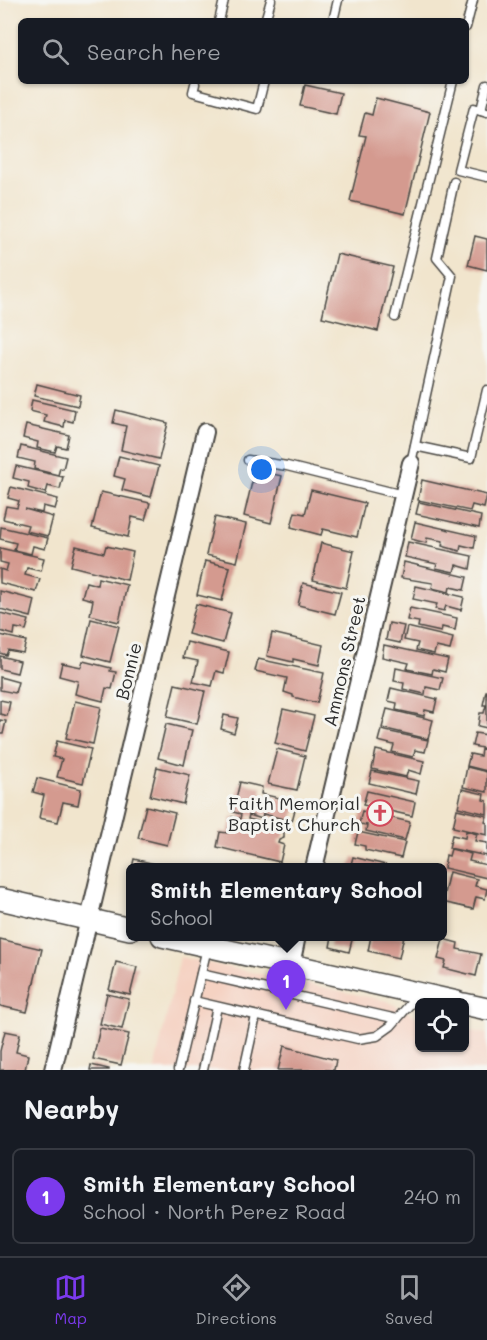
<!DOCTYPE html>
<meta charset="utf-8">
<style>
body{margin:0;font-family:Mali,sans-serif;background:#20242c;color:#f1f3f6}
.controls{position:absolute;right:18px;bottom:18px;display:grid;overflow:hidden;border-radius:9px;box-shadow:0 2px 4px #0004}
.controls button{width:54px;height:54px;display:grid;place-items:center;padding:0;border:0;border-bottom:2px solid #363941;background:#171b24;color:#f1f3f6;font:30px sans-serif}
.you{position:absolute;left:262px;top:470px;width:21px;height:21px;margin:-15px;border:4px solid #fff;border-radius:50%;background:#1a73e8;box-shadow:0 0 0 9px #1a73e833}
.badge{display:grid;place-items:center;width:39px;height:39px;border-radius:50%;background:#7c3aed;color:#fff;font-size:20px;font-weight:700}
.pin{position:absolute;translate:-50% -50px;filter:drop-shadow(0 2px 3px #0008)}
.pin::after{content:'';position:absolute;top:32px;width:21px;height:18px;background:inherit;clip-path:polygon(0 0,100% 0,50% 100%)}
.popup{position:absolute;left:126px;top:863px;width:321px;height:78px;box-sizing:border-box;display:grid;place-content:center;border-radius:9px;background:#171b24;filter:drop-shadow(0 2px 4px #0005);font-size:20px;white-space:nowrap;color:#9ea1a6}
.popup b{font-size:22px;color:#f1f3f6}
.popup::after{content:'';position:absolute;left:50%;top:100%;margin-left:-12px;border:12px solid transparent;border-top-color:#171b24}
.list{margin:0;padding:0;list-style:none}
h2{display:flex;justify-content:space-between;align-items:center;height:78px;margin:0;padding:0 24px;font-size:26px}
h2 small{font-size:20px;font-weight:400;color:#9ea1a6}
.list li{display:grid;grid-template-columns:39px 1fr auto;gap:18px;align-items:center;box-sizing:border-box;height:96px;margin:0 12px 12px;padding:0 12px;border:2px solid #363941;border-radius:9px}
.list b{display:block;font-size:22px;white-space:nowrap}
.list p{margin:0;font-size:20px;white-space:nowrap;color:#9ea1a6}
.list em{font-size:20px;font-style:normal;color:#9ea1a6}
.icon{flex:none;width:33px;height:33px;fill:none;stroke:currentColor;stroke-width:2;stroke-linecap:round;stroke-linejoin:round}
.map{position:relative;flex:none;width:487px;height:1070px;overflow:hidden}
.search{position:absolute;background:#171b24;box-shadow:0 2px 4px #0004;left:18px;right:18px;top:18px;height:66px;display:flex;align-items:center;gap:15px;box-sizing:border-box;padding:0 21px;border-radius:9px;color:#9ea1a6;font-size:22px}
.sheet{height:186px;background:#171b24}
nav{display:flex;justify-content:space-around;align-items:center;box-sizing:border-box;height:84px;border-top:2px solid #363941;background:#171b24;font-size:16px;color:#9ea1a6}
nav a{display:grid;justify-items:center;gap:3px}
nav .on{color:#7c3aed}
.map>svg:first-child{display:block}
</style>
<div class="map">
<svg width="487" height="1070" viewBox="0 0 487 1070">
<rect width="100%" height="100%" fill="#f6f6f2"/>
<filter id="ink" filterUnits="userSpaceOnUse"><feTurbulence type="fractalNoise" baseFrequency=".0167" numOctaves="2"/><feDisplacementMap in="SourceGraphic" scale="12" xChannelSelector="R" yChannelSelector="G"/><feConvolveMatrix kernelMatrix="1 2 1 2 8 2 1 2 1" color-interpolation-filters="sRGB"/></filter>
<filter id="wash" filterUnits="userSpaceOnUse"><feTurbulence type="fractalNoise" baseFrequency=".008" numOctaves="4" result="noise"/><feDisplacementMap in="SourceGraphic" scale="24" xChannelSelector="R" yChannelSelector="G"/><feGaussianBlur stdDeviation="1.35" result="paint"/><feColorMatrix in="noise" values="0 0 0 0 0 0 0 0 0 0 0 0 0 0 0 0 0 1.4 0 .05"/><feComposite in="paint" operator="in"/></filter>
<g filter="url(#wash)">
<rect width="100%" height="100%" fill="#f1e5cd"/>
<path fill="#f5d2c2" d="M180,957L387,1001L419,1018L420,1048H464L465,1029L487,1034V1070H154Z"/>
<g id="blocks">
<g fill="#d49a8f">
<path d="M305,85L341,93L336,114L300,106Z"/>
<path d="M376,98L430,112L405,214L350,201L366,136L359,135L365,113L372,115Z"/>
<path d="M475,236L487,239V270L468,265Z"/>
<path d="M337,254L393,267L378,331L322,317Z"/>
<path d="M37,384L80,395L78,406L34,396Z"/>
<path d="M32,400L75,410L73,422L65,420L64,427L44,422L46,415L30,411Z"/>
<path d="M116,410L168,423L159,459L121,450L126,426L113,423Z"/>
<path d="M26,425L69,435L66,448L57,446L55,452L37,448L38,442L23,438Z"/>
<path d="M21,446L66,457L63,469L60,468L58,475L34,469L35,462L18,458Z"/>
<path d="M119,456L159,466L151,497L122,490L125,479L114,476Z"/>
<path d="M16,466L63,477L60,489L48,486L46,493L28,488L29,482L13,478Z"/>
<path d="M259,471L282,476L271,523L244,516L252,482H256Z"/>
<path d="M422,480L487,495L484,508L472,505L470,511L418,500Z"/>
<path d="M11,487L58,499L55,509L43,506L42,513L25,509L53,517L48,536L26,531L28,525L3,519L6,506L17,508L19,501L8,498Z"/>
<path d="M311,490L365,503L357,537L323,529L321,535L291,527L295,512L305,514Z"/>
<path d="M101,492L150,503L145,520L132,517L128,537L92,528Z"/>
<path d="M419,502L481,516L479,528L416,514Z"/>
<path d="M215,517L246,524L237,562L206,555Z"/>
<path d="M415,522L476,536L474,548L461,545L460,551L442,546L443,541L427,538L426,543L411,539Z"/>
<path d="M1,527L48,538L45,549L33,546L31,554L14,550L16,543L0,539Z"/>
<path d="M408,542L472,556L470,569L456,565L454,572L436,568L437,564L405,557Z"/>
<path d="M321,543L354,551L346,588L313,580Z"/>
<path d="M76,546L104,553L106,546L133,552L127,580L71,566Z"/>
<path d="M0,548L44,558L41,571L27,568L25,575L40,579L36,592L0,583V569L6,571L8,564L0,562Z"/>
<path d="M205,561L230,567L222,601L197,595Z"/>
<path d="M404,562L467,577L464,590L450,587L449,592L432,588L433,583L401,578Z"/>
<path d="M98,578L127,585L119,622L90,615L93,600L82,597L86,582L97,585Z"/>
<path d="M303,583L341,592L335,614L298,605Z"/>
<path d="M416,586L464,597L461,610L446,606L444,611L435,609L437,604L413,599Z"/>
<path d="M0,591L35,600L31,617L0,609Z"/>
<path d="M196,604L231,613L223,643L188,634Z"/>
<path d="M410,608L457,618L455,630L442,627L441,632L418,627L419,622L407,620Z"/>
<path d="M0,613L29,620L26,630L15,628L14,635L0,631Z"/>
<path d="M91,619L119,626L110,662L83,655Z"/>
<path d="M389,623L404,626L400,643L386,640Z"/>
<path d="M407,627L453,638L450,650L436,647L434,654L416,650L418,643L404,640Z"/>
<path d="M272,633L323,645L319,665L293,659V662L267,656Z"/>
<path d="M0,635L26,641L23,653L8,650L6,655L0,653Z"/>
<path d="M187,642L229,652L224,673L216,671L212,686L193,682L198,661L183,658Z"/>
<path d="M384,645L448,659L445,672L433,669L432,674L407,669L409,663L382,657Z"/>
<path d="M0,656L20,661L17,673L0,669Z"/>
<path d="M258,659L324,673L317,703L293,697V695L284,692L287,678L255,671Z"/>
<path d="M83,661L111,668L110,671L116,672L112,689L106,688L103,701L75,694L78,681L59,676L62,663L81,667Z"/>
<path d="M396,668L443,678L440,690L426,687L425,694L403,689L404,683L394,681Z"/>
<path d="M0,677L18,682L15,693L0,690Z"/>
<path d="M175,684L205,691L197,724L167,717Z"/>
<path d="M391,688L437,699L434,712L425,710L424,716L396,710L397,703L388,701Z"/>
<path d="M486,691H487V728L478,726L480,713H484L486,705H483Z"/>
<path d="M0,700L10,702L7,716L0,714Z"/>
<path d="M75,701L101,707L93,744L66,738Z"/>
<path d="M283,709L314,716L305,751L275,743Z"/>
<path d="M387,709L433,720L428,739L382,728Z"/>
<path d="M224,715L238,718L234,733L221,729Z"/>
<path d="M0,720L6,721L3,734H0Z"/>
<path d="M166,724L192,730L184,765L158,758Z"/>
<path d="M381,730L428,740L425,752L415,750L413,757L392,752L394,745L378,741Z"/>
<path d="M475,733L487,735V749L472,746Z"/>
<path d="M57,741L91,749L83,783L57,777L62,759L53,757Z"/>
<path d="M277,749L305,756L297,790L268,784Z"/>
<path d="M481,749L487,750V771L467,766L470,754L480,756Z"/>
<path d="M376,750L424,761L421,774L408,770L406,777L372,769Z"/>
<path d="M157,767L190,775L183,804L150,796Z"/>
<path d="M467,767L487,772V792L463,787Z"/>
<path d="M372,771L419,781L416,794L369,783Z"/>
<path d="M37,778L81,789L78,805L63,802L58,822L39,818L44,795L33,792Z"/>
<path d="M240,782L262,787L261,794L297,802L292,821L263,814L262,819L249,815L248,819L281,827L280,830L284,831V838L279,840L278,843L284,845L280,862L217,847L220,832L228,833L232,817L240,819L241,814L233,812Z"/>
<path d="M462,789L484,794L483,800L487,801V814L458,807Z"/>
<path d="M367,791L415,802L412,816L363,805Z"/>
<path d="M146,806L175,813L167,845L138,838Z"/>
<path d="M457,809L487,816L485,822L487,823V835L453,827Z"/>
<path d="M362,811L410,822L405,840L366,831L367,825L359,824Z"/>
<path d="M466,831L477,834L475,841L487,843V856L449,848L452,835L465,838Z"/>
<path d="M358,832L405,842L401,858L365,850V846L355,844Z"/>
<path d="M451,849L471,854L469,861L487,865V878L444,868L446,855L449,856Z"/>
<path d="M353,857L386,865L385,868H350Z"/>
<path d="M134,859L168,867V868H132Z"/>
<path d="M449,872L477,879L475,886L487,889L485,899L476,897L473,909L442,902Z"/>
<path d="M332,936H353L349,952L330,947Z"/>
<path d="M371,936H404L399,958L368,951Z"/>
<path d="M0,939L42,949L27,1012L0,1006Z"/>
<path d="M443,939L458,943L457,949L481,954L476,976L444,968L446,961L438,959Z"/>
<path d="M116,962L137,967L130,995L109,990Z"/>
<path d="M107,994L129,999L122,1029L100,1024Z"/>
<path d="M100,1028L129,1034L121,1065L93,1059Z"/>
<path d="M5,1031L20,1034L16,1052L28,1055L25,1070H0V1051Z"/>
<path d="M284,1046L336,1060L334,1070H278Z"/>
<path d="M91,1065L109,1069V1070H90Z"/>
</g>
</g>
</g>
<g filter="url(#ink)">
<use href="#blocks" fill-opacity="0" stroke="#494743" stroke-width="1.5"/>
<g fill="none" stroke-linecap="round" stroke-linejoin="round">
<g stroke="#494743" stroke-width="11">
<g id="service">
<path d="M219,21L224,0"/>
<path d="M265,21L271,0"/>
<path d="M333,21L338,0"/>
<path d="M466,27L473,0"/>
<path d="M195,84L193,92L257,109L264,81"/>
<path d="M481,110L487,85"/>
<path d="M487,112L474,108L458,170L487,177"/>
<path d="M395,317L453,81"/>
<path d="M415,446L471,458L487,390"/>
<path d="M248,460L287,466L403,495"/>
<path d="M411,463L452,276L437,258L454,182"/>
<path d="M201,974L397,1019"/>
<path d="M194,1001L358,1039L377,1036L391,1026L418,995"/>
<path d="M178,1070L207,948"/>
<path d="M203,1070L217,1007"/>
<path d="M244,1070L256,1016"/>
</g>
</g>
<g stroke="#494743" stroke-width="20">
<g id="minor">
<path d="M314,868L411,463"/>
<path d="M291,965L297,936"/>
<path d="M53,1070L205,432"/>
</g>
</g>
<g stroke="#494743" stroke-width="24">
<g id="tertiary">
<path d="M0,899L130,929"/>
<path d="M162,936L457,1002"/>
<path d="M464,1004L487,1009"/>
</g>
</g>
<use href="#service" stroke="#fff" stroke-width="8"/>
<use href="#minor" stroke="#fff" stroke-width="16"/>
<use href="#tertiary" stroke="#fff" stroke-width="21"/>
</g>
</g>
<defs>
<g id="church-ring" transform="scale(1.35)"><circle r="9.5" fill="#f6f6f2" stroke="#d1495b" stroke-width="1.5"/><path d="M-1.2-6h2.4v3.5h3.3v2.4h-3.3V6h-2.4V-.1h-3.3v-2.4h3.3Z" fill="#d1495b"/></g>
</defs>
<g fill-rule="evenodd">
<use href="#church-ring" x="380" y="813"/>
</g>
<g text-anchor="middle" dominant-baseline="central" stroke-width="6" stroke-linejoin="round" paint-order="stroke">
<g font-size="18" fill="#2b2b2b" stroke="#f6f6f2">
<text transform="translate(344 661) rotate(-77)">Ammons Street</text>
<text transform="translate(128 671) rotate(-76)">Bonnie</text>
</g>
<g font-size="18" fill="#2b2b2b" stroke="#f6f6f2" text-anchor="end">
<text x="360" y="803">Faith Memorial<tspan x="360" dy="21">Baptist Church</tspan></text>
</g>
</g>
</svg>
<div class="controls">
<button><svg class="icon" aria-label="locate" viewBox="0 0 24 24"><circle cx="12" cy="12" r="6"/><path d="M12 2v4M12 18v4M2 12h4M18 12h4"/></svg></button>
</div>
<div class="you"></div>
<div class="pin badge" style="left:286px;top:1010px">1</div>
<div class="popup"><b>Smith Elementary School</b>School</div>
<div class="search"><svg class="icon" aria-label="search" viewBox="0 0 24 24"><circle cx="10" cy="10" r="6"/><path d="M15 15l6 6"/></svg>Search here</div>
</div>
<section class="sheet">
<h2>Nearby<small></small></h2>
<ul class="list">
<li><span class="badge">1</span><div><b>Smith Elementary School</b><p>School · North Perez Road</p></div><em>240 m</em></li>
</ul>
</section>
<nav>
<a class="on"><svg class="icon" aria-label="map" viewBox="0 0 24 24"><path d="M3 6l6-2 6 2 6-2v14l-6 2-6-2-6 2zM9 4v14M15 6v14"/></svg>Map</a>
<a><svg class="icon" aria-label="directions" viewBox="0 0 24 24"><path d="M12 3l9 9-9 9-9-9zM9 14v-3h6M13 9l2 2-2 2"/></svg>Directions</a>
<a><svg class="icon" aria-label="saved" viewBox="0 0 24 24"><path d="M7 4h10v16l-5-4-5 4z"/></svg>Saved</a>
</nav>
